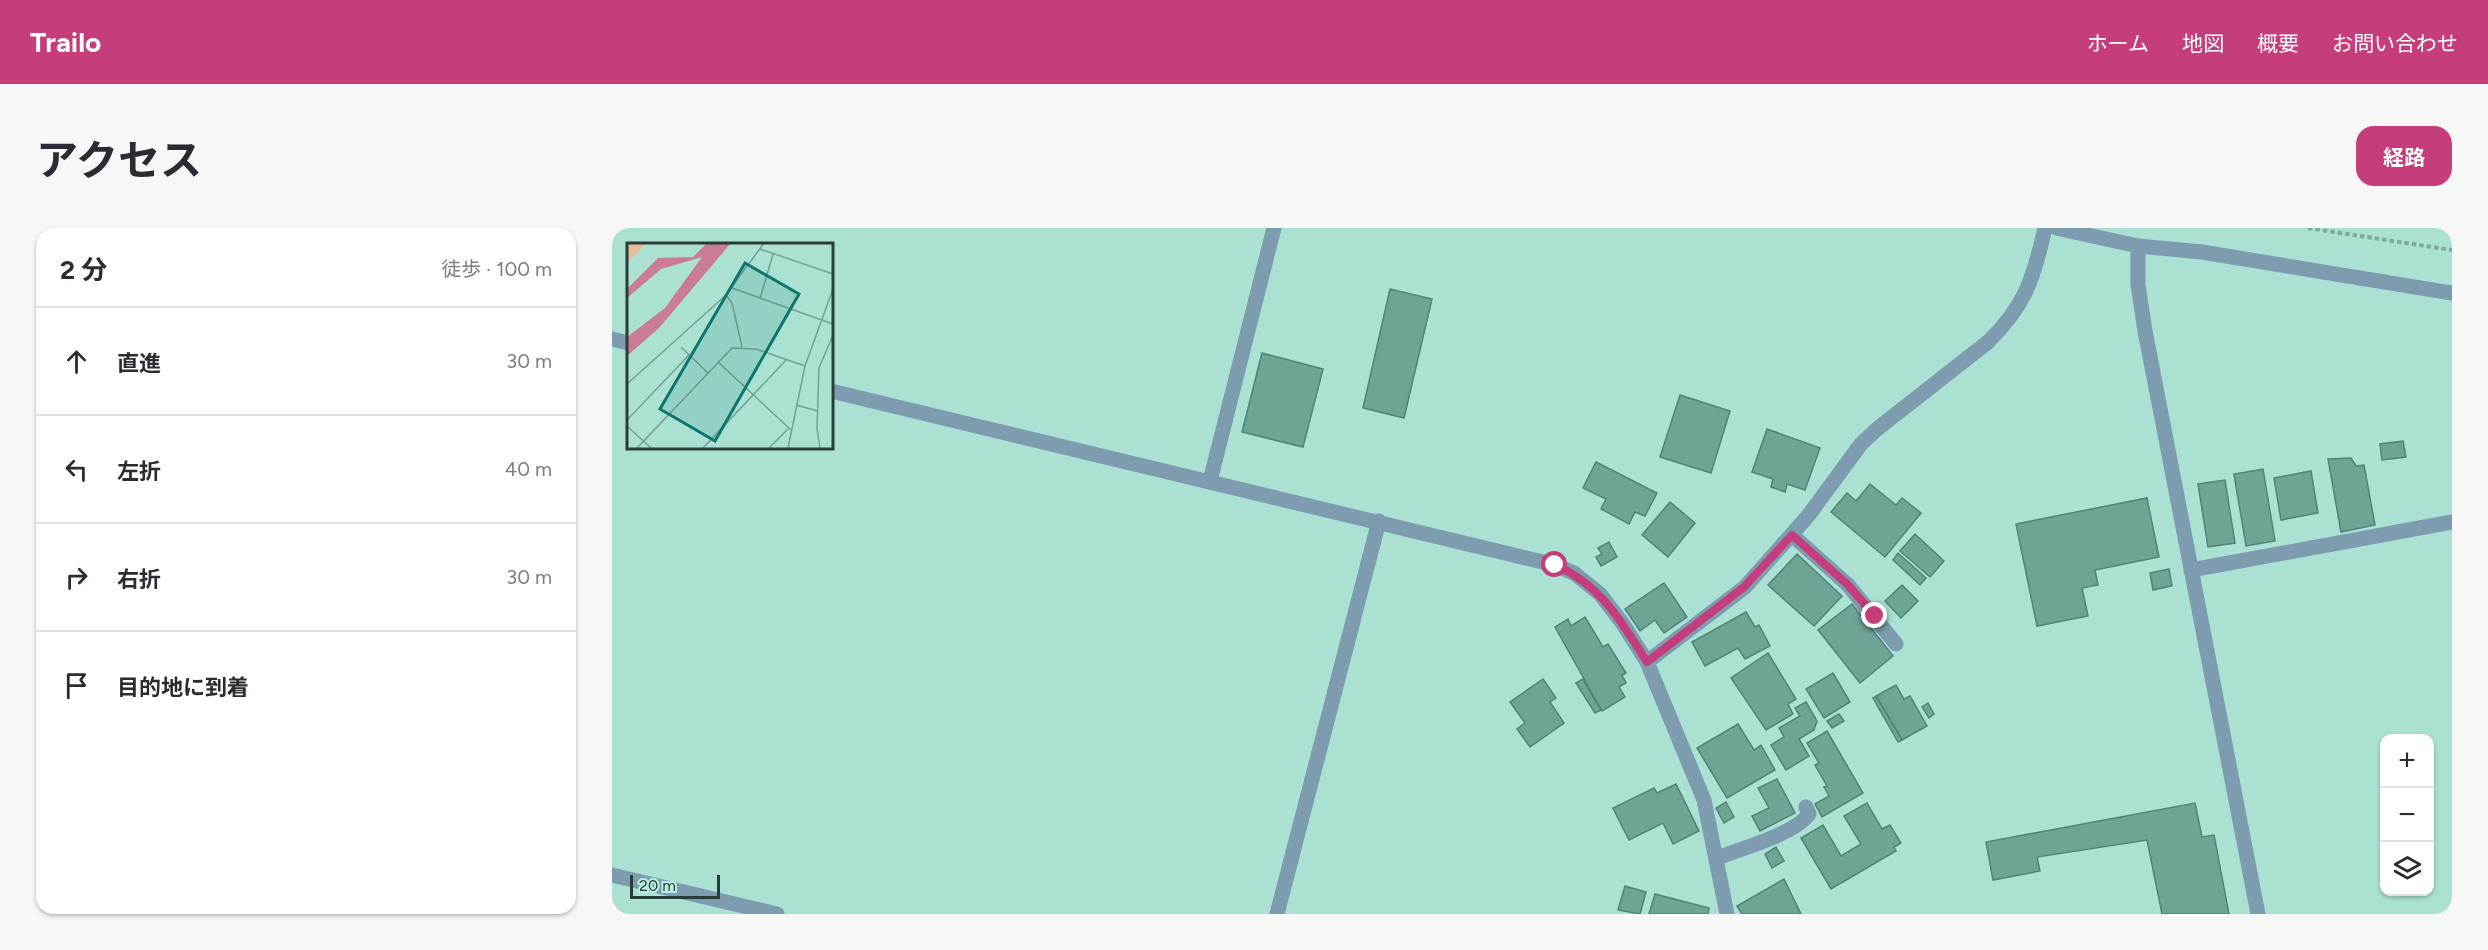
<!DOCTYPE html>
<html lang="ja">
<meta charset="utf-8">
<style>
body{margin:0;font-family:Figtree,"Noto Sans JP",sans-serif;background:#f7f7f7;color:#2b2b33}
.controls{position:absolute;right:18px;bottom:18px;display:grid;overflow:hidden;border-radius:12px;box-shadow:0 2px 4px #0004}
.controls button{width:54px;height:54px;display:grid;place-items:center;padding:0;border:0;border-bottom:2px solid #e1e1e2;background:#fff;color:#2b2b33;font:30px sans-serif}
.scale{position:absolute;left:18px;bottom:15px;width:90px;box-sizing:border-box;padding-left:6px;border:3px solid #273d38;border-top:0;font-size:16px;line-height:21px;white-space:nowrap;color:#273d38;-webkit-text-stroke:4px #b7efe0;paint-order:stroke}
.stop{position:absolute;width:18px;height:18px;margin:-14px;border:4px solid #c53d7a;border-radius:50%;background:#fff}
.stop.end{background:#c53d7a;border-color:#fff;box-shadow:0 2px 6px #0008}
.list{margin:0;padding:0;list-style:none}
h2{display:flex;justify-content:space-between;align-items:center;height:78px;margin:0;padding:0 24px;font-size:26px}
h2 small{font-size:20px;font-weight:400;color:#7c7c81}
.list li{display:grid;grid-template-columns:39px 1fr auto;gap:18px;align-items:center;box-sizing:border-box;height:108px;padding:0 24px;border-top:2px solid #e1e1e2}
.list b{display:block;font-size:22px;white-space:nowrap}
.list em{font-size:20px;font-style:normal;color:#7c7c81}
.icon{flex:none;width:33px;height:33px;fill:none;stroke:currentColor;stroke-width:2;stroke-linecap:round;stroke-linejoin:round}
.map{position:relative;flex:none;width:1840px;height:686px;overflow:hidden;border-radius:18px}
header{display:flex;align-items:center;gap:36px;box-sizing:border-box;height:84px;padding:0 30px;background:#c53d7a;color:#fff}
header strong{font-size:28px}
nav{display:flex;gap:33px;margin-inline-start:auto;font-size:21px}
.intro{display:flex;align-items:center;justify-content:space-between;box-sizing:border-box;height:144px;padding:0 36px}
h1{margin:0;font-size:42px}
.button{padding:15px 27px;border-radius:18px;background:#c53d7a;color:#fff;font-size:21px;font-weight:700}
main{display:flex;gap:36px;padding:0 36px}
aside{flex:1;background:#fff;border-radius:18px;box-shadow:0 2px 4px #0004}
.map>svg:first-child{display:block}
</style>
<header>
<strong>Trailo</strong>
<nav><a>ホーム</a><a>地図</a><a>概要</a><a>お問い合わせ</a></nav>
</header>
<div class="intro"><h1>アクセス</h1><a class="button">経路</a></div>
<main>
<aside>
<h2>2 分<small>徒歩 · 100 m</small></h2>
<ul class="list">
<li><svg class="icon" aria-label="ahead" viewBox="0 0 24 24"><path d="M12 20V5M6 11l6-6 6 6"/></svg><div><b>直進</b></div><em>30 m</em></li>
<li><svg class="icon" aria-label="left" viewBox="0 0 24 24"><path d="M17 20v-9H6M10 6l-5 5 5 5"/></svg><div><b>左折</b></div><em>40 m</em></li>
<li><svg class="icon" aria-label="right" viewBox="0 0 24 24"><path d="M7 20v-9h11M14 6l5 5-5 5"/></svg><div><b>右折</b></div><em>30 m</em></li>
<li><svg class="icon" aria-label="arrive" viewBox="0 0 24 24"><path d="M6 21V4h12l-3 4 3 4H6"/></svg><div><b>目的地に到着</b></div></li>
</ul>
</aside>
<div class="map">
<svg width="1840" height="686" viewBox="0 0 1840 686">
<rect width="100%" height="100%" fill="#aae1d3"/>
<g fill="#6ea496" stroke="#4f8477" stroke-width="1.5">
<path d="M778,61L820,71L792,190L751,180Z"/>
<path d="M650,125L711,141L691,219L630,204Z"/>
<path d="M1068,167L1118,183L1099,245L1048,229Z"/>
<path d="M1155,201L1208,220L1193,262L1175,256L1173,264L1159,259L1161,251L1140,244Z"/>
<path d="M1791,213L1794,229L1770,232L1768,216Z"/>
<path d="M1739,230L1744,238L1752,237L1763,297L1729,304L1716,231Z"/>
<path d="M984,234L1045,265L1033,288L1023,284L1017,296L989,281L994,271L971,260Z"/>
<path d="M1651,241L1663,313L1634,318L1622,246Z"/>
<path d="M1699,243L1706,285L1669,292L1662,250Z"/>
<path d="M1613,252L1623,315L1596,319L1586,256Z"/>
<path d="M1258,256L1284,277L1290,270L1309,285L1273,329L1219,284L1235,265L1244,273Z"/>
<path d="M1535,270L1547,329L1483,342L1486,357L1470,360L1476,388L1425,398L1404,296Z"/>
<path d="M1058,274L1083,295L1056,329L1030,307Z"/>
<path d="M1303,306L1332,333L1318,349L1288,323Z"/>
<path d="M997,314L1005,329L989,338L984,329L990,326L986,320Z"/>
<path d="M1286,325L1314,350L1308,357L1281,332Z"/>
<path d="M1185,326L1230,368L1202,398L1156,357Z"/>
<path d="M1557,341L1560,358L1541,362L1538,345Z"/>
<path d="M1052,355L1075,389L1052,405L1043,392L1028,403L1013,381Z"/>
<path d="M1290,357L1306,373L1289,390L1273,373Z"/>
<path d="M1240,376L1281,428L1248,455L1206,402Z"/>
<path d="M1134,384L1143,399L1147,397L1158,418L1133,431L1126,420L1093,438L1080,414Z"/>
<path d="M973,389L991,419L996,416L1014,445L1010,447L1014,455L1007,459L1013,469L990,483L943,399L956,391L959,398Z"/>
<path d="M1156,425L1184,471L1176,476L1181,486L1154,502L1119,450Z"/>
<path d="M1221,445L1238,474L1212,490L1194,461Z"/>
<path d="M931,451L944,470L938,474L952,495L918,519L905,501L913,495L898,474Z"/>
<path d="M971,451L989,482L983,485L964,455Z"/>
<path d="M1284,457L1292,471L1298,468L1315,498L1290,512L1264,468Z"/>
<path d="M1264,468L1290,512L1286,514L1261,470Z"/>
<path d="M1194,474L1205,493L1202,502L1187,511L1197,528L1174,542L1159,517L1172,509L1167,500L1188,488L1183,480Z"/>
<path d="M1316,475L1322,486L1317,490L1310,479Z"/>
<path d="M1227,486L1232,493L1220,500L1215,493Z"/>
<path d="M1126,496L1142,522L1149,517L1163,542L1115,570L1085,520Z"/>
<path d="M1215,503L1251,565L1210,589L1203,576L1217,568L1212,559L1215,558L1203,537L1207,535L1195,515Z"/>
<path d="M1165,551L1183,585L1148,603L1140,588L1157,580L1146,560Z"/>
<path d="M1064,556L1087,603L1061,616L1051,595L1017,612L1001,580L1042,560L1045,565Z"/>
<path d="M1114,574L1122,589L1112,595L1104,580Z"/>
<path d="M1255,575L1270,601L1278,597L1289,615L1282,619L1284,623L1219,661L1189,610L1211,597L1229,628L1249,616L1232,588Z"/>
<path d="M1583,575L1590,609L1602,607L1617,686H1550L1535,612L1425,629L1428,643L1381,652L1374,614Z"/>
<path d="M1164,619L1172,633L1160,640L1153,626Z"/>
<path d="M1172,651L1189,686H1130L1125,678Z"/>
<path d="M1013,658L1034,664L1028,686L1006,682Z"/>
<path d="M1043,666L1097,680L1096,686H1037Z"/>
</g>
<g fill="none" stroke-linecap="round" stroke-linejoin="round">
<path stroke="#7eaa9f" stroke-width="4" stroke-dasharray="4.5 3" stroke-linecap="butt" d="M1696,0L1840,22"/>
<g stroke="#7d9cb0" stroke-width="15">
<path d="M1180,307L1236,357L1284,416"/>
<path d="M1105,630C1128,621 1183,606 1197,586L1194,579"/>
</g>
<g stroke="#7d9cb0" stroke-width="15">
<path d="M1444,0L1526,18L1590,24L1840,65"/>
<path d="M1526,18V57L1533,103L1646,686"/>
<path d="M0,111L16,115"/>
<path d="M219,163L943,337L962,345L988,366L1011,396L1035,434L1092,572L1115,686"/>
<path d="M598,253L662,0"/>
<path d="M1579,342L1840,294"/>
<path d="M1035,434L1133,359L1196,288L1249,216L1265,201L1376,114C1414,77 1421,51 1433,0"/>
<path d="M0,647L165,686"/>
<path d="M665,686L767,293"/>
</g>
</g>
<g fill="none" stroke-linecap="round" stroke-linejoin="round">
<path stroke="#c53d7a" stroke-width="8" d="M943,337C989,357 1009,393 1035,434L1132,359L1180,307L1236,357L1263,388"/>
</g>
<g transform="translate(15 15)">
<rect width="206" height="206" fill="#aae1d3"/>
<path d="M0,0H19L0,21Z" fill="#e8bb9b"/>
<path d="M80,0H104L32,85L0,113V94L38,65L75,14L34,26L0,55V46L31,15L66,14Z" fill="#c97b97"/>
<path fill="none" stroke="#769f95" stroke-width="1.5" d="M133,6L206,31M105,45L206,81M99,52L105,60L115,104M133,56L146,11M54,104L81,130M91,119L164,187M0,141L99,52L137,0M169,162L191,168M0,177L62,112M0,183L24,205M10,205L105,105L129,106L178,123M76,205L160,116M142,205L161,186M161,205L178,123L206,46M193,205L190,186L192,125L206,92"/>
<path fill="#0f766e" fill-opacity="0.15" stroke="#0f766e" stroke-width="3" d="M118,20L172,51L88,198L33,166Z"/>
<rect width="206" height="206" fill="none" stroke="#273d38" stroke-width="3"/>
</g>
</svg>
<div class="controls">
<button>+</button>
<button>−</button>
<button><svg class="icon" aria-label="layers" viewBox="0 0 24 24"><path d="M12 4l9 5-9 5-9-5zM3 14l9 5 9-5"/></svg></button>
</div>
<div class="scale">20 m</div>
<div class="stop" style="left:943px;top:337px"></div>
<div class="stop end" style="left:1263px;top:388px"></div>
</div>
</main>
